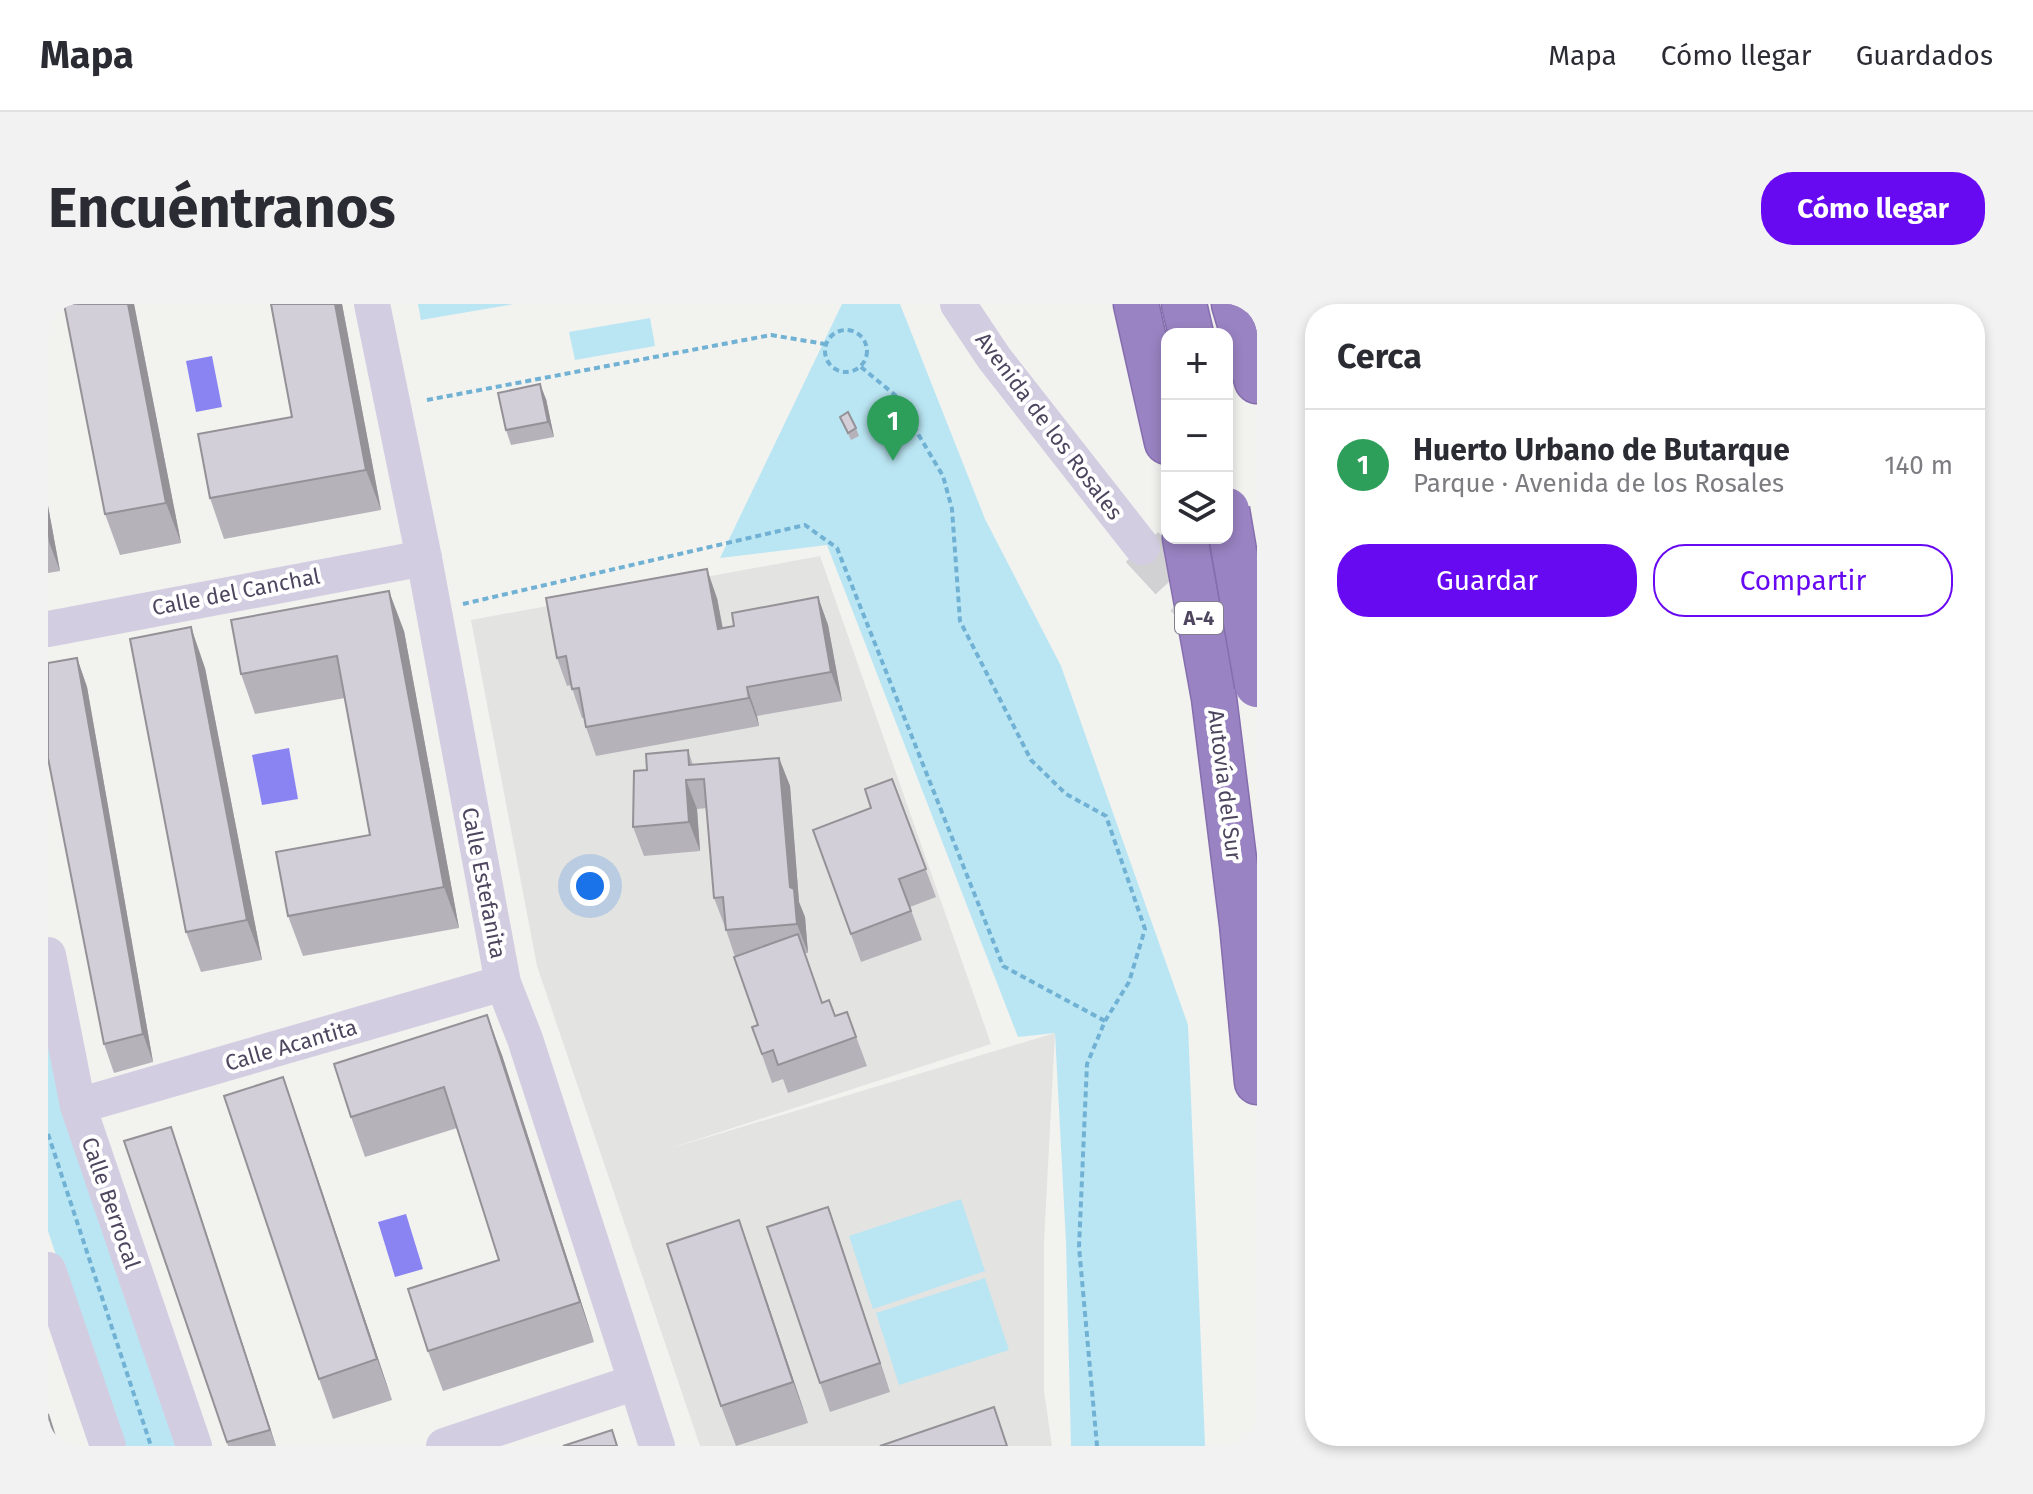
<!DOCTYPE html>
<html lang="es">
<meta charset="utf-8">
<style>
body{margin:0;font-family:"Fira Sans",sans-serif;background:#f2f2f3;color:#2b2b33}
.controls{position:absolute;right:24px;top:24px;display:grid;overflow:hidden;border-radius:16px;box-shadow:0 4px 12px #0003}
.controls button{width:72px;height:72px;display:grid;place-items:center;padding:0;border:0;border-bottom:2px solid #e1e1e2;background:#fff;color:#2b2b33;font:40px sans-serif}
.you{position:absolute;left:542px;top:582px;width:28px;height:28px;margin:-20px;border:6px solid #fff;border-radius:50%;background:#1a73e8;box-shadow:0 0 0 12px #1a73e833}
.badge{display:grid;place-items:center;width:52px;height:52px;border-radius:50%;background:#680af1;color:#fff;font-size:26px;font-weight:700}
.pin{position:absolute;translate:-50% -66px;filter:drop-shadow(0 2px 4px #0008)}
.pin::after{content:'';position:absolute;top:42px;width:28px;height:24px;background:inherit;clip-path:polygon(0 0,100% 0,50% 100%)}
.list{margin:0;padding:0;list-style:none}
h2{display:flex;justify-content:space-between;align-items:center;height:104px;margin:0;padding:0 32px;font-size:34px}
h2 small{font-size:26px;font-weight:400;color:#7c7c81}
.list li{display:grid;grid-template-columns:52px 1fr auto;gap:24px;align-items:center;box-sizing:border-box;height:112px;padding:0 32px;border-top:2px solid #e1e1e2}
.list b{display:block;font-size:30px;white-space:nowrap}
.list p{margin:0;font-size:26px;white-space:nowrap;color:#7c7c81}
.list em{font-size:26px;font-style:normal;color:#7c7c81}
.actions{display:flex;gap:16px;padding:24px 32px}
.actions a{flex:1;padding:18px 0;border:2px solid #680af1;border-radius:32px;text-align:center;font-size:28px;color:#680af1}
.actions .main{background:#680af1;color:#fff}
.icon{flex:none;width:44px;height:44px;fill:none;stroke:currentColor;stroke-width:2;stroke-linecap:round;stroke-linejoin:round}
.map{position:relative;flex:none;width:1209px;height:1142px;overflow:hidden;border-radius:32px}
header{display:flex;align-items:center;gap:48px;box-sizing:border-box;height:112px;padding:0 40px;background:#fff;border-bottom:2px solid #e1e1e2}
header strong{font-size:38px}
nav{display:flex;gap:44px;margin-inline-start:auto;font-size:28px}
.intro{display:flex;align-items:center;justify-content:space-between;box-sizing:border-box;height:192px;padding:0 48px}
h1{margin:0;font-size:56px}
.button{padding:20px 36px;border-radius:32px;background:#680af1;color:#fff;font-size:28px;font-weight:700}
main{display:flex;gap:48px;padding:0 48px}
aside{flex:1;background:#fff;border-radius:32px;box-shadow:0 4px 12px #0003}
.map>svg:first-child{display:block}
</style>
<header>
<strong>Mapa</strong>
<nav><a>Mapa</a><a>Cómo llegar</a><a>Guardados</a></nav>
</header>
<div class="intro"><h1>Encuéntranos</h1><a class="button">Cómo llegar</a></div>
<main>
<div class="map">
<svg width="1209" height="1142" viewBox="0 0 1209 1142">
<rect width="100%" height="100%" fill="#f2f2ef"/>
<path fill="#e3e3e1" d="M772,252L943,740L617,846L1007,729L996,938V1087L1004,1142H652L489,662L423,316Z"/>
<g fill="#bae6f3">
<path d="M370,0H466L373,16Z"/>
<path d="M794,0H852L937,215L1013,362L1140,721L1157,1142H1023L1018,938L1007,729L970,733L779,241L672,254Z"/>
<path d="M602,14L607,42L527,56L521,28Z"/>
<path d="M0,721L131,1142H72L0,927Z"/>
<path d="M913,895L937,967L825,1005L801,932Z"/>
<path d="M937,974L961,1046L851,1081L828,1009Z"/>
</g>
<g fill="#8a84f3">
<path d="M164,52L174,103L148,108L138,57Z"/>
<path d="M241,444L250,495L214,501L204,451Z"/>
<path d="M358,910L375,965L347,973L330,918Z"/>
</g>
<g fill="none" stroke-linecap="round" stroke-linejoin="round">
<path stroke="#d1d0d2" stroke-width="44" stroke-dasharray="44 22" stroke-linecap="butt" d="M1094,243L1163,318"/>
<g stroke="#866eae" stroke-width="47">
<g id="highway">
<path d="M1088,0L1119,138"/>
<path d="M1136,0L1143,30"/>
<path d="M1186,0L1209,77"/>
<path d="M1137,234L1166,394L1194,620L1209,778"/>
</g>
</g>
<g stroke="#70b1d4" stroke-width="4" stroke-dasharray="6 4" stroke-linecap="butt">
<circle cx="798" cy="47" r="21"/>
<path d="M813,63L847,91L895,172L904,205L912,317L983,456L1018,490L1058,512L1097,625L1081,678L1057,717L1039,760L1031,943L1049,1142"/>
<path d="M379,96L723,31L777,40"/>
<path d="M415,300L757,221L789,244L955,662L1057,717"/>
<path d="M0,830L103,1142"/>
</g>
<g stroke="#d3cde1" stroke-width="36">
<path d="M324,0L376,254L455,679L477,735L609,1142"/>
<path d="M910,0L946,54L1094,243"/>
<path d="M0,325L376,254"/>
<path d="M0,651L30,802L146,1142"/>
<path d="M30,802L455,679"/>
<path d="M0,966L60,1142"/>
<path d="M396,1142L588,1078"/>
</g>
<use href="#highway" stroke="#9a83c2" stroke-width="44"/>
<g stroke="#866eae" stroke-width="47" stroke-linecap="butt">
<path id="highway-bridge" d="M1179,206L1209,381"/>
</g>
<use href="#highway-bridge" stroke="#9a83c2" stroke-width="44"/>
</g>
<g fill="#b5b2ba">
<path d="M16,0H86L133,239L72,251L57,210Z"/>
<path d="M294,0L333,206L176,235L162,194L244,113Z"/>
<path d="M498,95L506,133L463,141L458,126Z"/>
<path d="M792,113L808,124L811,132L803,136Z"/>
<path d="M0,202L12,267L0,269Z"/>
<path d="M770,293L780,321L794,397L709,412L711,422L548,452L538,423L536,414H534L523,381L519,382L509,354L669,294L675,324L686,322Z"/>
<path d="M356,327L411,624L255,652L240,612L322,531L297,394L207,410L193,370Z"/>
<path d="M29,354L39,383L105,758L66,769L56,740Z"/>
<path d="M157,364L214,656L153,668L138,628Z"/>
<path d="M640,446L645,461L731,454L742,482L751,598L757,613L760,649H757L774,699L787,712L799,708L819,762L740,789L735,775L724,779L704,723L710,721L677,623L666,594L659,504L649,505L652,547L596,552L585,523L599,466Z"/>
<path d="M844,475L888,593L862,603L874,636L813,658L765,526L823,504Z"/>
<path d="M454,751L546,1038L395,1087L380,1047L451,956L409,824L317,853L303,813Z"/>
<path d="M249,813L344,1096L285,1115L271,1075Z"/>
<path d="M123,823L133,852L228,1142H180L76,837Z"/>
<path d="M790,931L842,1088L782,1108L772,1079Z"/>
<path d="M705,956L760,1119L688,1142L673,1102Z"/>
</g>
<g fill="#949197">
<path d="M80,0H86L133,239L118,199Z"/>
<path d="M287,0H294L333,206L318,166Z"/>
<path d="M492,80L498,95L506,133L500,118Z"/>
<path d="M0,202L12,267L1,238L0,231Z"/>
<path d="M659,265L669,294L680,354L670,325Z"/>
<path d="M341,287L356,327L411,624L396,583Z"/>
<path d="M770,293L780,321L794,397L783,368Z"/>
<path d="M143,323L157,364L214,656L199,616Z"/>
<path d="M29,354L39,383L105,758L95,730Z"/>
<path d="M699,383L709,412L711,422L701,394Z"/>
<path d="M731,454L742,482L751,598L757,613L760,649L749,620L742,583Z"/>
<path d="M638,476L649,505L652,547L641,518Z"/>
<path d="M439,711L454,751L546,1038L532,998Z"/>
<path d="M235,773L249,813L344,1096L329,1055Z"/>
<path d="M123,823L133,852L228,1142L222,1126Z"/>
<path d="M780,903L790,931L842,1088L832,1059Z"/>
<path d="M691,916L705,956L760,1119L745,1078Z"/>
</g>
<g fill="#d3cfd8" stroke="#949197" stroke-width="2">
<path d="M16,0H80L118,199L57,210Z"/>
<path d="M223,0H287L318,166L162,194L150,130L244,113Z"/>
<path d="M492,80L500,118L458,126L450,89Z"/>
<path d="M800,108L808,124L800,129L792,113Z"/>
<path d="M659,265L670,325L686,322L684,309L770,293L783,368L699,383L701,394L538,423L531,384L524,385L518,352L509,354L498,294Z"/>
<path d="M341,287L396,583L240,612L228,548L322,531L289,352L193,370L183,316Z"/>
<path d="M143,323L199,616L138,628L82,335Z"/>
<path d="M29,354L95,730L56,740L0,454V359Z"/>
<path d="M640,446L641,461L731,454L742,583L746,585L749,620L678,626L675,593L666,594L656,475L638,476L641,518L585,523L586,467L599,466L598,450Z"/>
<path d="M844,475L878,565L851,575L863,607L803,630L765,526L823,504L817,485Z"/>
<path d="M750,630L774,699L781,696L787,712L799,708L808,733L730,761L725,746L714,750L704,723L710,721L686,653Z"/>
<path d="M439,711L532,998L380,1047L360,985L451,956L396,783L303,813L286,760Z"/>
<path d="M235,773L329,1055L271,1075L176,792Z"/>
<path d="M123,823L222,1126L179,1138L76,837Z"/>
<path d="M780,903L832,1059L772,1079L719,923Z"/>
<path d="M691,916L745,1078L673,1102L619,940Z"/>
<path d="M946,1103L959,1142H832Z"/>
<path d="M0,1110L10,1142H0Z"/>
<path d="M564,1126L569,1142H515Z"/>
</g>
<g text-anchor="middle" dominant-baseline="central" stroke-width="8" stroke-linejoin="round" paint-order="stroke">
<rect fill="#fff" stroke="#837e8f" stroke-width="2" x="1127" y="298" width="48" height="32" rx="6"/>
<g font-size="20" font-weight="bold" fill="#4e465f">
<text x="1151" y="314">A-4</text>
</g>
<g font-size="22" fill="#4e465f" stroke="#fff">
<text transform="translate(1001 122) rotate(53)">Avenida de los Rosales</text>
<text transform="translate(188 288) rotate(-11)">Calle del Canchal</text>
<text transform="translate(1177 481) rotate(83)">Autovía del Sur</text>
<text transform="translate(436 579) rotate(79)">Calle Estefanita</text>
<text transform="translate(243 741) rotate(-16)">Calle Acantita</text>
<text transform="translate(63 899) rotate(71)">Calle Berrocal</text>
</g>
</g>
</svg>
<div class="controls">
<button>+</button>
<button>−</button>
<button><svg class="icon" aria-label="layers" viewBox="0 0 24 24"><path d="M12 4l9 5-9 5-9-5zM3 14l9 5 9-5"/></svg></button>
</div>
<div class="you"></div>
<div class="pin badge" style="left:845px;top:157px;background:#2e9e5b">1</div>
</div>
<aside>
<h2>Cerca<small></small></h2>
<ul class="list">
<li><span class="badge" style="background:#2e9e5b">1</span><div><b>Huerto Urbano de Butarque</b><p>Parque · Avenida de los Rosales</p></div><em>140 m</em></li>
</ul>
<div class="actions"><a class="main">Guardar</a><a>Compartir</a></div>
</aside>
</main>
